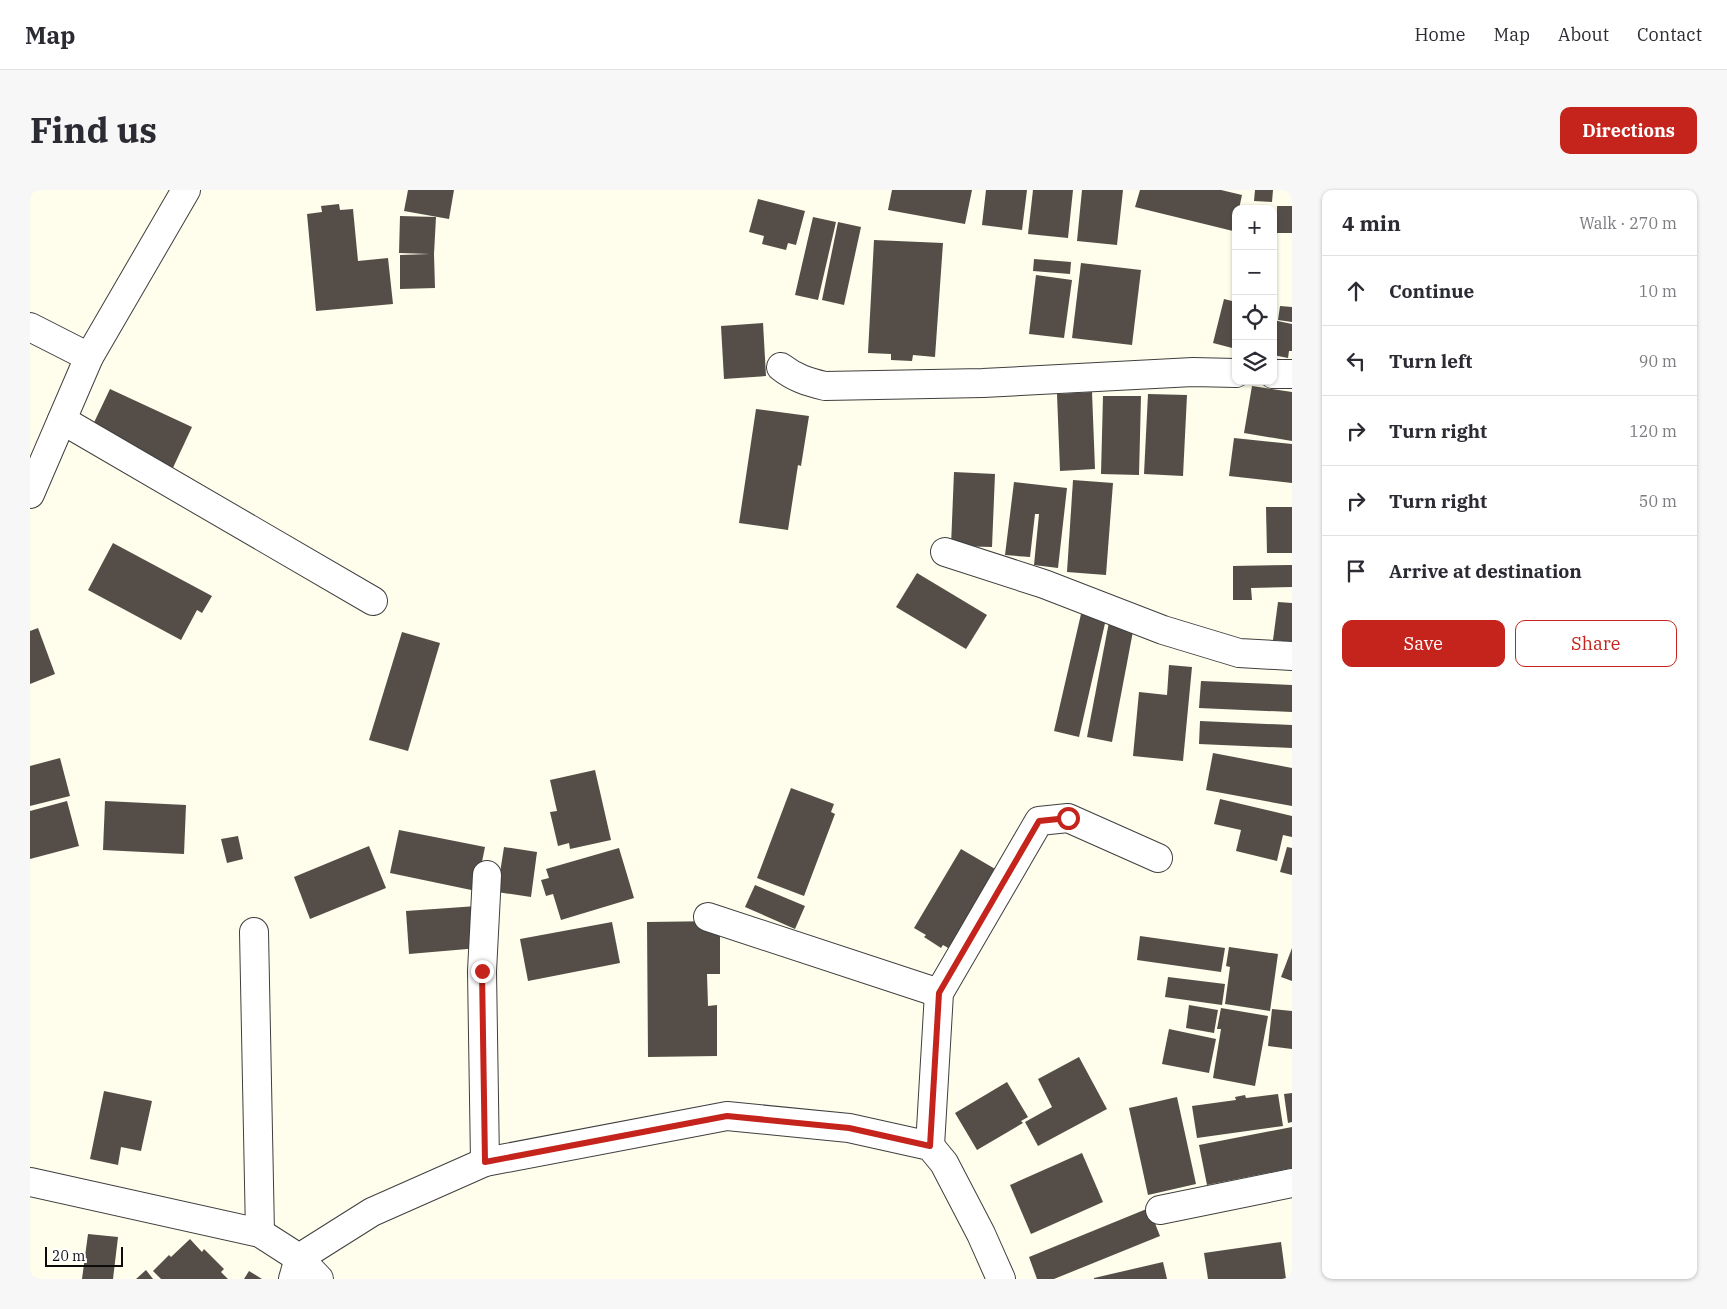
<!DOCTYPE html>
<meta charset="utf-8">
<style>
body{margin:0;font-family:"IBM Plex Serif",serif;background:#f7f7f7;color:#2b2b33}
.controls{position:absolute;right:15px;top:15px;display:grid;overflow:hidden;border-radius:10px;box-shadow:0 1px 4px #0004}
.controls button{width:45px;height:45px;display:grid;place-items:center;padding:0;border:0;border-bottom:1px solid #e1e1e2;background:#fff;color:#2b2b33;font:25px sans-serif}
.scale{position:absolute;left:15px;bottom:12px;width:78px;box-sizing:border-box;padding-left:5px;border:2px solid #0c0c0c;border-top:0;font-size:14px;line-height:18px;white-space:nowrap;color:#0c0c0c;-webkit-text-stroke:4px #fff;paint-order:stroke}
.stop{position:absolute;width:15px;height:15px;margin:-11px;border:4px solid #c4241c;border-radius:50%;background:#fff}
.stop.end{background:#c4241c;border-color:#fff;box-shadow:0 1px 5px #0008}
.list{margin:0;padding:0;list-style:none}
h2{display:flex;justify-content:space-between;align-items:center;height:65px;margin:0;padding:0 20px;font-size:21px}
h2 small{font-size:16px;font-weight:400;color:#7c7c81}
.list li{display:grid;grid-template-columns:32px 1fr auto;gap:15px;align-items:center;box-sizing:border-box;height:70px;padding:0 20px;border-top:1px solid #e1e1e2}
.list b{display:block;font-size:19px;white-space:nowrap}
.list em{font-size:16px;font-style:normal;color:#7c7c81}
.actions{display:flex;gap:10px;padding:15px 20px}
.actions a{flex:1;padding:11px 0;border:1px solid #c4241c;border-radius:10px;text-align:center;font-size:18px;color:#c4241c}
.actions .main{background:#c4241c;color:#fff}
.icon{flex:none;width:28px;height:28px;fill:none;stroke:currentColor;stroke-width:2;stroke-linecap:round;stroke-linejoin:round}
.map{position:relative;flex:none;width:1262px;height:1089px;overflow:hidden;border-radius:10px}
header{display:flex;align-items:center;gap:30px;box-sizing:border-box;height:70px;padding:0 25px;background:#fff;border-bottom:1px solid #e1e1e2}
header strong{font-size:24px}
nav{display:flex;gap:28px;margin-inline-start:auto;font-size:18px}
.intro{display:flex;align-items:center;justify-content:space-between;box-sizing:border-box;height:120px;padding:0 30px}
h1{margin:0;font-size:35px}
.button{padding:12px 22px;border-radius:10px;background:#c4241c;color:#fff;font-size:18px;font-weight:700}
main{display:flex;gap:30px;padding:0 30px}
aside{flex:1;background:#fff;border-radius:10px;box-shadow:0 1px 4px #0004}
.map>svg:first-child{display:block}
</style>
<header>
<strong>Map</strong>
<nav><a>Home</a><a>Map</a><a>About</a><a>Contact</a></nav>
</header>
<div class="intro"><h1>Find us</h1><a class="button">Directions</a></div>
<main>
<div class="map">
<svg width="1262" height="1089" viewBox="0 0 1262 1089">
<rect width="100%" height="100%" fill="#fffdeb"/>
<g fill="#554e48">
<path d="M378,0H424L419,29L374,21Z"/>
<path d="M862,0H942L935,34L858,20Z"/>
<path d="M956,0H997L992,40L952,35Z"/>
<path d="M1003,0H1043L1038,48L998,44Z"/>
<path d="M1052,0H1093L1087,55L1047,51Z"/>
<path d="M1110,0H1191L1212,5L1209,19H1206V31L1203,41L1105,17Z"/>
<path d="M1225,0H1243L1242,12L1224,11Z"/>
<path d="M728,9L775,21L766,55L758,53L756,60L732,54L734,46L719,42Z"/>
<path d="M309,14L310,20L323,19L328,71L358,68L363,114L286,121L277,24L292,22L291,16Z"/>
<rect x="1247" y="16" width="15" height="27"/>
<path d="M370,26L406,27L404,64L405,98L370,99V65L400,64L369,63Z"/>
<path d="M783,27L806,32L788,110L765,105Z"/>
<path d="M808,32L831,37L814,115L792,110Z"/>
<path d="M844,50L913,53L905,167L883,165L882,171L861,170V164L838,163Z"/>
<path d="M1004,69L1041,72L1040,84L1003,81Z"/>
<path d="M1051,73L1111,80L1102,155L1042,148Z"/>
<path d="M1006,85L1042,90L1034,148L999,144Z"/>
<path d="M1194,109L1206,112V159L1183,153Z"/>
<path d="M1250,116L1262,117V132L1248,130Z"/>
<path d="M1243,130L1262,134V161H1259L1258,168L1243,165L1245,152H1243Z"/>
<path d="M733,133L736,186L694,189L691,136Z"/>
<path d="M1222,196L1262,202V251L1214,243Z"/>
<path d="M80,199L162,237L141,282L59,243Z"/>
<path d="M1062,202L1065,279L1030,281L1027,204Z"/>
<path d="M1118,204L1157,205L1153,286L1114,284Z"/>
<path d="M1073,206H1111L1109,285L1071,284Z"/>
<path d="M726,219L779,226L771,276L768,275L758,340L709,333Z"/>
<path d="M1204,248L1262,254V293L1199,286Z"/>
<path d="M924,282L965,284L962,357L921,356Z"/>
<path d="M1043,290L1083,293L1076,385L1037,382Z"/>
<path d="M984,292L1037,298L1028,378L1004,375L1009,324H1005L1000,367L975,365Z"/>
<path d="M1236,317H1262V363H1237Z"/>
<path d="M83,353L182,406L172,423L167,420L151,450L58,400Z"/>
<path d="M1262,375V397L1221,398L1222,410H1203V376Z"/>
<path d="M887,383L957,425L936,459L866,417Z"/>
<path d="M1248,412L1262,413V452L1243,450Z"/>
<path d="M1051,424L1076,429L1049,547L1024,541Z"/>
<path d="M1079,432L1104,436L1082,552L1057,547Z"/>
<path d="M8,438L25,484L0,494V441Z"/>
<path d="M372,442L410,453L378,561L339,550Z"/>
<path d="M1139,475L1162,477L1153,571L1103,566L1109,502L1137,505Z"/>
<path d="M1171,491L1262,495V522L1169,518Z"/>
<path d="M1170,531L1262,535V558L1169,554Z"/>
<path d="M1183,563L1262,578V616L1176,600Z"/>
<path d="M30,568L40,606L0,616V576Z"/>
<path d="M565,580L581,650L540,659L539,653L528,656L520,622L527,621L520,590Z"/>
<path d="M761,598L804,614L801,622L805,624L774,706L727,688Z"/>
<path d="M1190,609L1262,626V647L1253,645L1247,671L1206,661L1211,640L1184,634Z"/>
<path d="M37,611L49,656L0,669V621Z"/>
<path d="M75,611L156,615L154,664L73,660Z"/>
<path d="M369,640L455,657L446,701L360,683Z"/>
<path d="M208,646L213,669L197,673L191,649Z"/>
<path d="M339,656L356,698L280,729L264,687Z"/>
<path d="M474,657L507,662L501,707L467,702Z"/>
<path d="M1257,657L1262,658V685L1250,682Z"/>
<path d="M589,658L604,708L531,730L523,704L516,706L511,690L519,688L516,679Z"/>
<path d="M931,659L972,683L925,762L913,755L911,758L894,747L896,745L884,738Z"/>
<path d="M725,695L775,716L765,739L715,717Z"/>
<path d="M447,716L449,758L379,764L376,721Z"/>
<path d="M690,731V784H677L678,816L687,815V866L618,867L617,732Z"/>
<path d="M582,732L590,773L498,791L490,749Z"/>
<path d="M1110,746L1195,758L1191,782L1107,770Z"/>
<path d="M1199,757L1248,764L1240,821L1195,814L1200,777L1196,776Z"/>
<path d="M1262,758V791L1251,787Z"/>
<path d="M1138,787L1195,794L1192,815L1135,807Z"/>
<path d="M1159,815L1188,820L1184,843L1156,838Z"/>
<path d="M1191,818L1238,826L1225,896L1183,888L1191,839H1187Z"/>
<path d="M1242,819L1262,821V859L1238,856Z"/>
<path d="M1139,839L1186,849L1179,883L1132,874Z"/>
<path d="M1049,867L1077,919L1008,956L995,932L1022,917L1008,889Z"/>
<path d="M977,892L998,927L991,931L993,933L947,960L925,923Z"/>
<path d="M74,901L122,911L111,961L91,957L88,975L60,969Z"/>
<path d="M1262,903V932L1258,933L1254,904Z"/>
<path d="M1248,904L1253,936L1167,948L1162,916L1206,910L1205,907L1215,905L1216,908Z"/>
<path d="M1147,907L1166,994L1118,1005L1099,918Z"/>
<path d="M1262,937V978L1177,995L1169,955Z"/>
<path d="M1052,963L1073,1012L1001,1044L980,995Z"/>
<path d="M1119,1018L1130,1046L1024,1089H1007L999,1067Z"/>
<path d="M58,1044L88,1047L83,1089H52Z"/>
<path d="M160,1049L172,1062L174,1059L194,1079L191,1082L198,1089H131L123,1081L139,1065L141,1067Z"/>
<path d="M1251,1052L1256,1089H1178L1174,1063Z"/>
<path d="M1133,1072L1137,1089H1064V1088Z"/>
<path d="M116,1080L123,1089H106Z"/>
<path d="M219,1081L232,1089H214Z"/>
</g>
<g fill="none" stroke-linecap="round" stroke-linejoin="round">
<g stroke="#3f3f3f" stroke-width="30">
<g id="minor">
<path d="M0,137L59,167"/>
<path d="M751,177C765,188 778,192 795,196L953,193L1163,182L1206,183"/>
<path d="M1243,184H1262"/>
<path d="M32,230L343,411"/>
<path d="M0,304L59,167L156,0"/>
<path d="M915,362L1014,394L1133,440L1209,463L1262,466"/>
<path d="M678,727L909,803"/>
<path d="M224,742L230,1043"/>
<path d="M900,956L909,803L1009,631L1038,628L1128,668"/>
<path d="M455,972L452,781L457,685"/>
<path d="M0,992L230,1043L269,1068L342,1022L455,972L697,926L819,938L900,956L914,973L951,1044L971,1089"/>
<path d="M1130,1020L1262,993"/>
<path d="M263,1089L269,1068L289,1089"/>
</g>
</g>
<use href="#minor" stroke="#fff" stroke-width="28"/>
</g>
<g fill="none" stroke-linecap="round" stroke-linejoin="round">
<path stroke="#c4241c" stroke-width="6" d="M452,781L455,972L697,926L819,938L900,956L909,803L1009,631L1038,628"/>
</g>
</svg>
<div class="controls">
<button>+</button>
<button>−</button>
<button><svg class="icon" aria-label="locate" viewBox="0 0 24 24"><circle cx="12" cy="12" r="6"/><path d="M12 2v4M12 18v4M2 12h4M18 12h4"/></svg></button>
<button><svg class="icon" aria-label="layers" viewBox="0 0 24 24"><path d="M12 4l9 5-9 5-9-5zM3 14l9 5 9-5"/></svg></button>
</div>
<div class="scale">20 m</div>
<div class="stop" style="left:1038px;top:628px"></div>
<div class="stop end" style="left:452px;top:781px"></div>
</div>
<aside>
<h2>4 min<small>Walk · 270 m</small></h2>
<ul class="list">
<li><svg class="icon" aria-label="ahead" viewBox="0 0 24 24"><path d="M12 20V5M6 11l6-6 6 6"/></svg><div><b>Continue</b></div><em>10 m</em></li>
<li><svg class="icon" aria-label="left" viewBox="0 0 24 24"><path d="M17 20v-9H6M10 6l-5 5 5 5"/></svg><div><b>Turn left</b></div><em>90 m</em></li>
<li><svg class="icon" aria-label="right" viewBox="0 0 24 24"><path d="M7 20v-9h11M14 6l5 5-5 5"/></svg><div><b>Turn right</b></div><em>120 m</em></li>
<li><svg class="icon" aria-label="right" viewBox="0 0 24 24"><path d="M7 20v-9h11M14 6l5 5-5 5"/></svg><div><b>Turn right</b></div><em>50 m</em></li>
<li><svg class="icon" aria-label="arrive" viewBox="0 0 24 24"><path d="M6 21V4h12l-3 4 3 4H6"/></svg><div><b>Arrive at destination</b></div></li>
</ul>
<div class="actions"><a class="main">Save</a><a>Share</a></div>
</aside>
</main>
